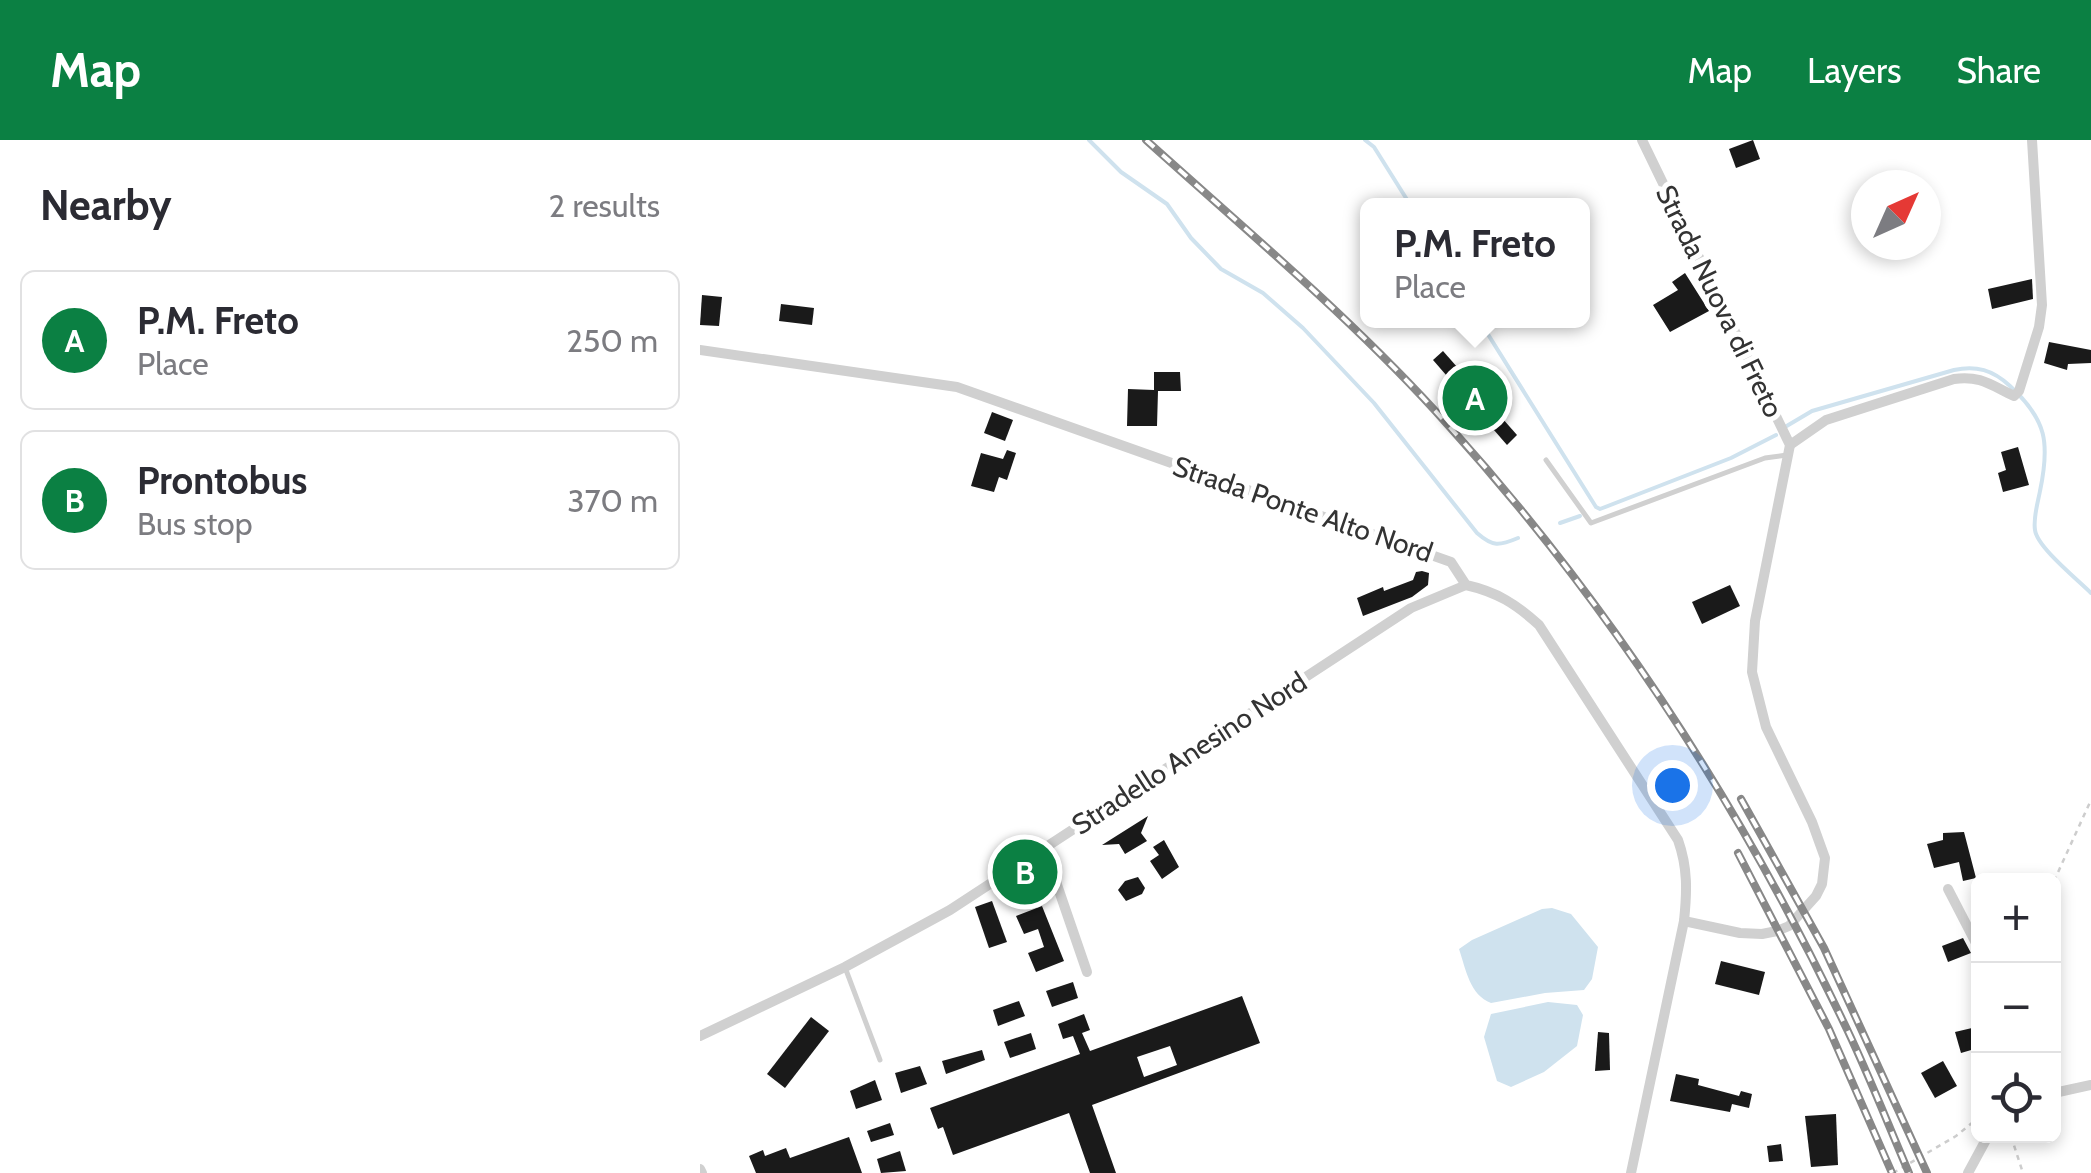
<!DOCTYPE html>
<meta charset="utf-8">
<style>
body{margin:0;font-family:Cabin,sans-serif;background:#f2f2f3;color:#2b2b33}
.controls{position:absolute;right:30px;bottom:30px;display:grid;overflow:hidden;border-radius:15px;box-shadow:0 5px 15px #0003}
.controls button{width:90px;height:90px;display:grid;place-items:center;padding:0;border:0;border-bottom:2px solid #e1e1e2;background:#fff;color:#2b2b33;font:50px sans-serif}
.compass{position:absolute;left:1151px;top:30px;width:90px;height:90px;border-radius:50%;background:#fff;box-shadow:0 5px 15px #0003;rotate:45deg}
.you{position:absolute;left:972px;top:645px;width:35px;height:35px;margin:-25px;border:8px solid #fff;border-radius:50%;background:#1a73e8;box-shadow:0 0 0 15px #1a73e833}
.badge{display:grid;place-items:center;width:65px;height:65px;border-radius:50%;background:#0b8043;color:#fff;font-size:32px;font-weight:700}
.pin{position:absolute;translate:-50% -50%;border:5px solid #fff;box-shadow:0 2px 10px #0006}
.popup{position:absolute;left:660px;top:58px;width:230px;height:130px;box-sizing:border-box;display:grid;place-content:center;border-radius:15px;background:#fff;filter:drop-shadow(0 2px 8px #0005);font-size:32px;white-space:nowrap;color:#7c7c81}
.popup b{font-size:38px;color:#2b2b33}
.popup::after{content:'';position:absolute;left:50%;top:100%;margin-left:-20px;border:20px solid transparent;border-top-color:#fff}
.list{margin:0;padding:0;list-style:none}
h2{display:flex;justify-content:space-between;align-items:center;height:130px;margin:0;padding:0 40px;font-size:42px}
h2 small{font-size:32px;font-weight:400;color:#7c7c81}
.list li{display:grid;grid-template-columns:65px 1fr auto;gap:30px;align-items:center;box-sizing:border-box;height:140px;margin:0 20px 20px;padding:0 20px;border:2px solid #e1e1e2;border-radius:15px}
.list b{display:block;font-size:38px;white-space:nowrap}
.list p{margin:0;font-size:32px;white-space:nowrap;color:#7c7c81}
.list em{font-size:32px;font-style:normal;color:#7c7c81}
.icon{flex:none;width:55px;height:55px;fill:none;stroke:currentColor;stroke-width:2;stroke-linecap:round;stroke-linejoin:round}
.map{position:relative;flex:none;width:1391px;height:1033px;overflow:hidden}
header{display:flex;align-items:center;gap:60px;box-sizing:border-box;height:140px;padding:0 50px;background:#0b8043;color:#fff}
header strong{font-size:48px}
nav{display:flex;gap:55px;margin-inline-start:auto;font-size:35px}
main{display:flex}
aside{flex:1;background:#fff}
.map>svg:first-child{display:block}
</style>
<header>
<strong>Map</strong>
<nav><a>Map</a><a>Layers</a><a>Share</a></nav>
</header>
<main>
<aside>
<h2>Nearby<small>2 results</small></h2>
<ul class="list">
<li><span class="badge">A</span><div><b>P.M. Freto</b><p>Place</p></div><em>250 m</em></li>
<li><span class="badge">B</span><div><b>Prontobus</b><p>Bus stop</p></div><em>370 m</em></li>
</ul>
</aside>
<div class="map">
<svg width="1391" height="1033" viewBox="0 0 1391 1033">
<rect width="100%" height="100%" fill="#fff"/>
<g fill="#cfe2ee">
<path d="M852,768L871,774L898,807L892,839L884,850L845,853L791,863C770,855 766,830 759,809L772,800L842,769Z"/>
<path d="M848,862L877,865L883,875L877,906L844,932L811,947L797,941L784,897L791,874Z"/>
</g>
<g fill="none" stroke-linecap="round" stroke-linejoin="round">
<g stroke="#cfe2ee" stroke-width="4">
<path d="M389,0L421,32L467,64L491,98L521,129L563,153L603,188L674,263L777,393C793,407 799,406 818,398"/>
<path d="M665,0L674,7L711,66"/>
<path d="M779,180L896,367L900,369L1031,318L1076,295"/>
<path d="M1085,287L1112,271L1254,230C1276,225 1293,230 1310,246C1347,280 1350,303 1340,351C1338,362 1333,378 1335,390C1337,407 1377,439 1391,453"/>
<path d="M860,383L880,376"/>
</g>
</g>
<g fill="#1a1a1a" fill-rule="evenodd">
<path d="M1053,0L1060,19L1036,28L1029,9Z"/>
<path d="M985,133L1009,171L970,192L953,165L978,150L972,142Z"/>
<path d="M1332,139L1333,159L1292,169L1288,149Z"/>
<path d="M2,155L22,157L19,186L0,185Z"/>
<path d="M81,164L114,168L112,185L79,181Z"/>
<path d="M1349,202L1391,210V223L1368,224L1367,230L1344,223Z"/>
<path d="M743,211L817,295L807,305L733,220Z"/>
<path d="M454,232H480L481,251H458L457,286H427L428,249L454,250Z"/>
<path d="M292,272L313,280L305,301L284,293Z"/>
<path d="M1318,307L1329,345L1303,352L1298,333L1306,330L1301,312Z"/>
<path d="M307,310L316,313L307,340L299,337L294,352L271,346L281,313L303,319Z"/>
<path d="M722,431L729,433L728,445L712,457L663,476L657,458L683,447L684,451L713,440L716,432Z"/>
<path d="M1030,445L1040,466L1002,484L992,462Z"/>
<path d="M448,676L441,693L447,701L425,714L419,704L402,705Z"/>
<path d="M1264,692L1276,738L1263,741L1259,722L1234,728L1227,704L1243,700V693Z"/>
<path d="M464,700L479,727L462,739L450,721L459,715L453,707Z"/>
<path d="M438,737L445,748L442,754L426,761L418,750L425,741Z"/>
<path d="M292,761L307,802L289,808L275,767Z"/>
<path d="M342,766L364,821L336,832L328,813L344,807L338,789L324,794L316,776Z"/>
<path d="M1263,798L1271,813L1248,822L1242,806Z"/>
<path d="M1021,821L1065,832L1059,855L1015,844Z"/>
<path d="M373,842L378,858L352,867L346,851Z"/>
<path d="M542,856L560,903L392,965L416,1033H390L369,973L253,1015L243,987L238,989L230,968L380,914L373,896L363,899L358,884L384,874L390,890L382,893L390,911ZM470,906L477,925L444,937L437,917Z"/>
<path d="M319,861L325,876L298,886L293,870Z"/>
<path d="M111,877L129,891L85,948L67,934Z"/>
<path d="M1272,888L1278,908L1261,913L1255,892Z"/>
<path d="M898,892L909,893L910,930L895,931Z"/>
<path d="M331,893L336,909L310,918L304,902Z"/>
<path d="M282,910L285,920L246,934L242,921Z"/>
<path d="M1243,921L1257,946L1235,958L1221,933Z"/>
<path d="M220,926L227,944L201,953L195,933Z"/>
<path d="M976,934L999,939L998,945L1039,956L1041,951L1052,954L1049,968L1032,964L1030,972L970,961Z"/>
<path d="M175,940L182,960L156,969L150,951Z"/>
<path d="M1136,974L1138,1025L1111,1027L1105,976Z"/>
<path d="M190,983L194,995L171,1002L167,991Z"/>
<path d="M149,997L162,1033H56L49,1016L63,1010L65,1016L86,1008L90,1018Z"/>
<path d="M1081,1004L1083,1021L1069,1022L1067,1006Z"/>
<path d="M200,1011L206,1031L181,1033L177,1019Z"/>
</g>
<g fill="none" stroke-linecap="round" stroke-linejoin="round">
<g stroke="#cdcdcd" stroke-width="2.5" stroke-dasharray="5 5" stroke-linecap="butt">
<path d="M1354,741L1391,660"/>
<path d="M1311,996L1323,1033"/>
<path d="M1193,1033L1256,996L1278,978"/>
</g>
<g stroke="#d0d0d0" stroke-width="5">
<path d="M846,320L891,383L1065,318L1087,315"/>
<path d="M146,830L180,920"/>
</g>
<g stroke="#d0d0d0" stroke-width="10">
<path d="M942,0L1090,305L1055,481L1052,532L1066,587L1112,682L1125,718L1122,744L1116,756L1089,786L1077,791L1062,794L1040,793L984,781"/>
<path d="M0,210L257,247L751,422L766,445C797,452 816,464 839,485L978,700C988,728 987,752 984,781L931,1033"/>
<path d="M1090,305L1126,280L1254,239C1281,235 1292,246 1314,256L1319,251L1339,187L1342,165L1332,0"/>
<path d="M344,707L387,832"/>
<path d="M1248,749L1278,807"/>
<path d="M0,896L145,827L250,770L711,468L766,445"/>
<path d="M1354,953L1391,945"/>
<path d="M0,1029L2,1033"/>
<path d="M1268,1033L1288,996"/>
</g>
<g stroke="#888" stroke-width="8">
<g id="rail">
<path d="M446,0C548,92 656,182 748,285C908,462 1040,665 1143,881C1167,930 1187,982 1209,1033"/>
<path d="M1041,659L1124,808L1227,1033"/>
<path d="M1038,713L1129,889L1192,1033"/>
</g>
</g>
<use href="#rail" stroke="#fff" stroke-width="4" stroke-dasharray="11" stroke-linecap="butt"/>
</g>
<g text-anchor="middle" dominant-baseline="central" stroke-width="10" stroke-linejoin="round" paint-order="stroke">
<g font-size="28" fill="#333" stroke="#fff">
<text transform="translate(1020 161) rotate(64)">Strada Nuova di Freto</text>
<text transform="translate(603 369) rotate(19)">Strada Ponte Alto Nord</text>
<text transform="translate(489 613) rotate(-33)">Stradello Anesino Nord</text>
</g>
</g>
</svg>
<div class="controls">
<button>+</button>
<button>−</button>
<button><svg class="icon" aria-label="locate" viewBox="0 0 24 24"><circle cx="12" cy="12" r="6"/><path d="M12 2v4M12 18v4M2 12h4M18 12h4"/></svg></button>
</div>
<svg class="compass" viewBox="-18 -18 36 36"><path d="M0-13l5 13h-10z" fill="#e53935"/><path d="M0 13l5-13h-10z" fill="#7c7c81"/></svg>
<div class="you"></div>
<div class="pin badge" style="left:775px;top:258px">A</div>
<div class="popup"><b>P.M. Freto</b>Place</div>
<div class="pin badge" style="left:325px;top:732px">B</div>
</div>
</main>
